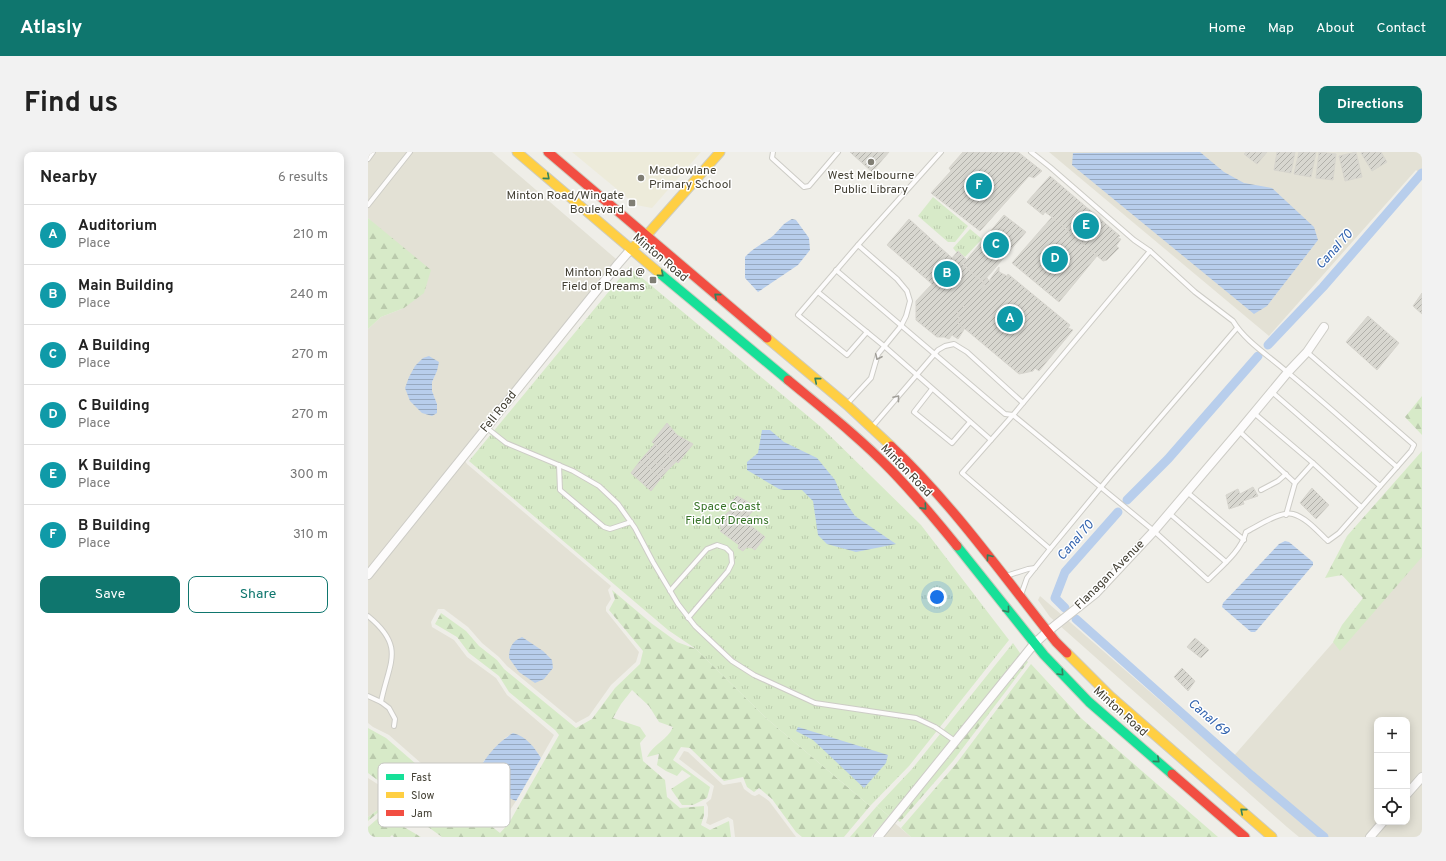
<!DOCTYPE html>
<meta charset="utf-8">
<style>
body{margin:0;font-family:Overpass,sans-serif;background:#f2f2f2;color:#222}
.controls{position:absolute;right:12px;bottom:12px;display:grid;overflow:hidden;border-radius:8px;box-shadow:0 2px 10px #0003}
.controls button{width:36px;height:36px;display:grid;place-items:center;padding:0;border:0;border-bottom:1px solid #e0e0e0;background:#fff;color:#222;font:20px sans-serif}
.you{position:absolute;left:569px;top:445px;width:14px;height:14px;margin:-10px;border:3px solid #fff;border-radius:50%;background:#1a73e8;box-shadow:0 0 0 6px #1a73e833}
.badge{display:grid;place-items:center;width:26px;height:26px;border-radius:50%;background:#0f766e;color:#fff;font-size:13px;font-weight:700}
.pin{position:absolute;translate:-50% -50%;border:2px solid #fff;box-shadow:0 1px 4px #0006}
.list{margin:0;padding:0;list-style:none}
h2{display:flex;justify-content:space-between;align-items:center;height:52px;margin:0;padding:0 16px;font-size:17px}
h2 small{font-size:13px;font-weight:400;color:#767676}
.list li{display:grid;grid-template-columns:26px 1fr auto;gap:12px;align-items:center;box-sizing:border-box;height:60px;padding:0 16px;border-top:1px solid #e0e0e0}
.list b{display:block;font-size:15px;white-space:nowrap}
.list p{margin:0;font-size:13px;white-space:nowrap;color:#767676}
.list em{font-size:13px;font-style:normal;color:#767676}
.actions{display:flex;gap:8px;padding:12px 16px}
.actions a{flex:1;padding:9px 0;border:1px solid #0f766e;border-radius:8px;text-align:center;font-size:14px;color:#0f766e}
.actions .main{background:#0f766e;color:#fff}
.icon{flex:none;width:22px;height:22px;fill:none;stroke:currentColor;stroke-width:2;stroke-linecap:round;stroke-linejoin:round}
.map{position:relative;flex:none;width:1054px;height:685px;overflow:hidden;border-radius:8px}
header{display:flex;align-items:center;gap:24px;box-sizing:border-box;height:56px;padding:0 20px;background:#0f766e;color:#fff}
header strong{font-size:19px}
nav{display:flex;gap:22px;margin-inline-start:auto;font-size:14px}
.intro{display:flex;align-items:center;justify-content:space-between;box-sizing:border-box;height:96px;padding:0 24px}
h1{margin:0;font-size:28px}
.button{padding:10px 18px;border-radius:8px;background:#0f766e;color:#fff;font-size:14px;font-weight:700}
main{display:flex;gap:24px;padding:0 24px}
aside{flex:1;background:#fff;border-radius:8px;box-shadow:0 2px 10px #0003}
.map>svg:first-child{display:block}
</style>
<header>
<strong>Atlasly</strong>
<nav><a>Home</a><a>Map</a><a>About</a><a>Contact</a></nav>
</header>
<div class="intro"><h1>Find us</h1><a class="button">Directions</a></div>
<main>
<aside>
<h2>Nearby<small>6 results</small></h2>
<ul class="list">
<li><span class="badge" style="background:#0f9aa8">A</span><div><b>Auditorium</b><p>Place</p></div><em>210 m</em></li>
<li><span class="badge" style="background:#0f9aa8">B</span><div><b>Main Building</b><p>Place</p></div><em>240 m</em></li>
<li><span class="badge" style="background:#0f9aa8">C</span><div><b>A Building</b><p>Place</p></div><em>270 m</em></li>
<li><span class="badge" style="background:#0f9aa8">D</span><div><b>C Building</b><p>Place</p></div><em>270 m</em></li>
<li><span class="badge" style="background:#0f9aa8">E</span><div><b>K Building</b><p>Place</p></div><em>300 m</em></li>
<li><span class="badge" style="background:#0f9aa8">F</span><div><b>B Building</b><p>Place</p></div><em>310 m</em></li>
</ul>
<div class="actions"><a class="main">Save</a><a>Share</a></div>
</aside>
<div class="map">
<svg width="1054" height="685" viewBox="0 0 1054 685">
<defs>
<pattern id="forest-firs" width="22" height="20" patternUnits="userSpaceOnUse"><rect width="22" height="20" fill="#d7eac8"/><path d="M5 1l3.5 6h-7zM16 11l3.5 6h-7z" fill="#bacaac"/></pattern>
<pattern id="park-tufts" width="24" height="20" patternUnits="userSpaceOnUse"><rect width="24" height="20" fill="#d7eac8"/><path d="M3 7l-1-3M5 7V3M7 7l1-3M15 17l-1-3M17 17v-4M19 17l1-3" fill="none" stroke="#bacaac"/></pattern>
<pattern id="water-rules" width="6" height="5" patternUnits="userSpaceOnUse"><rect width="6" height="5" fill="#b8ceec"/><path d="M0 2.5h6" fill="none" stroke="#97a9c0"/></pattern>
<pattern id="building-hatch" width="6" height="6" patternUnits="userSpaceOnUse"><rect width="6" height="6" fill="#d8d7d0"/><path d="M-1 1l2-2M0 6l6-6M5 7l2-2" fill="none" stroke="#b1b0aa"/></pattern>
</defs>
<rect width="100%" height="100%" fill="#efeee8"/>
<g fill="#e3e1d5" fill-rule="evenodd">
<path d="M0,0H124L255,113L98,306L97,309L99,312L243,434L240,438L243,447L238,455V459L271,500L268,510L243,533L221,564L208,571L139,514L131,505L114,491L100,475L76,457H70L63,470L64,475L86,488L99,505L128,526L139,543L186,583L173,606L167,597L145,581L137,586L115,610L132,642L148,649L131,675L115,662L103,655L21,583L5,575L0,571V177L13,165L36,156L12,77L0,66ZM69,219L64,230V239L69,252L42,249Z"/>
<path d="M681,0H1054V23L1048,18L901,184Z"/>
<path d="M1054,391V685H956L864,606L1011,438ZM1009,568H1039V670H1009Z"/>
<path d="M672,444L881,626L950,685H931L919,675L682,465L670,448Z"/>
<path d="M316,599L320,600L355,633L373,630L376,637L384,643L387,644L391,642L401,649L428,685H367L365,668L360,665L342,673L338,671L340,664V655L338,651L343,647L346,634L311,607Z"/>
<path d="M0,626L11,633V648L16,653L0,665Z"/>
<path d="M523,668L543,685H510Z"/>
</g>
<path fill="#edebda" d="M204,0H333L284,56L268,53Z"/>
<g fill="url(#forest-firs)">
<path d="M0,66L63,118L56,141L36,156L13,165L0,177Z"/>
<path d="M1054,244V283L1037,265Z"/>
<path d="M1054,299V405L972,499L965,490L974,473L995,446L974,423L957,426L979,384Z"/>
<path d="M244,438L283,471L309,490L328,497L398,566L502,654L476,685H434L428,680L404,647L391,636L386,640L379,635L375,625L356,629L322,596L313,595L305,608L342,635L339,646L325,653H314L303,637L323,624L314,618L309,624L298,619L289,613L291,602L279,605C285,592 300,588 305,575L291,570L281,554L264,538L253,552L245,566L272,575L278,584L272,591L275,609L297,628L299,645L312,656L336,654V663L333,673L342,678L361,669L363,685H74L56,672L34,664L29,671L53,685H26L24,683L22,685H0V675L24,654L15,647V632L0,621V576L18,586L101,658L113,666L132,681L141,671L191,583L187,578L141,540L131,524L101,501L89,485L67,472L73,461L98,479L111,494L129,508L136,517L208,576L224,567L247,536L272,512L275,499L241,458L247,447Z"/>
<path d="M654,504L660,510L585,609L532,670L525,664Z"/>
<path d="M663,512L714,567L850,685H543L533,676L588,612Z"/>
<path d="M16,653L18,654L0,669V665Z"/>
<path d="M509,654L521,664L503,685H482Z"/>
</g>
<g fill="url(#park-tufts)">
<path d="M565,45L600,74L587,90H580L550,64Z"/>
<path d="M602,77L614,87L597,105L590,99L589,101L585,96Z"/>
<path d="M261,115L453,275L553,373L641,488L541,614L502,654L398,566L328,497L300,478L101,309Z"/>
<path d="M645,491L654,504L521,664L509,654L544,617Z"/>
</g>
<g fill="url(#water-rules)">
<path d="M832,0L856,20L876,31L904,36L946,75L950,88L899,154L886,162L704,13L705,1Z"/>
<path d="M424,67L428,68L441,86L442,98L430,113L390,140L377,126V105C387,94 399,90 407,82C415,74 413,73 424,67Z"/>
<path d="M61,204L71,210L69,219L64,230V239L69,252V261L64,264L54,261L42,249L37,236L41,225L47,214L55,206Z"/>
<path d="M394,278H402L416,290L449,306L467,328L474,345L487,364L528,392L488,400L459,392L450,383L445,349L434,338H416L411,337L379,318V310L390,301Z"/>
<path d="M917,389L921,390L945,410V413L889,478L887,480H883L854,455L855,451L911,392Z"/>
<path d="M154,485L175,499L184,508L185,516L176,527L167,531L151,520L141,506C141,496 144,489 154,485Z"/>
<path d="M430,575L520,603L518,611L496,636L445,588L428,579Z"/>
<path d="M145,581C159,585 166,595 173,606L148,649L132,642L116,631L110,619C118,604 130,590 145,581Z"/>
</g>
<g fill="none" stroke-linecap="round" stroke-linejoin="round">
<g stroke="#b8ceec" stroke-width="9">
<path d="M900,193L955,135L1054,21"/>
<path d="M759,348L800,307L890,204"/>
<path d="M697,456L687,446L697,420L750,360"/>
<path d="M708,467L883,623L956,685"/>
</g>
</g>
<g fill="url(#building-hatch)" stroke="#d7d5ce">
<path d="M482,0H521L504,20Z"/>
<path d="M595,0H650L674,19L666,26L661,24L612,79L563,41L583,19L581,16Z"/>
<path d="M878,0H899L889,12L876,2Z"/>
<path d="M909,0H927L923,21L906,18Z"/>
<path d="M931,0H948L943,25L926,22Z"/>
<path d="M951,0L968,2L965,28L948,26Z"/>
<path d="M988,0L994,25L977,29L971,4Z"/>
<path d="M996,0H1013L1019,10L1004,19L993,1Z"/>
<path d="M682,24L752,84L749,86L753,87L748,94L751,96L739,108L735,109L684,65L677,60L675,63L659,50Z"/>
<path d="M636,63L658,80L615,130L595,112Z"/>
<path d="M684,65L729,104L691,150L644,111Z"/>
<path d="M541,67L584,106L590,99L598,107L595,112L617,133L598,156L594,154L589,160L591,163L590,171L597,176L590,187L584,183L581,187L576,185H569L548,168V149L564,132L519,93Z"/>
<path d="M631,115V120L639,124L640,122L702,173L700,176L705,178L671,219L667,216L665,219L651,222L590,171L591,163L589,160L594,154L598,156L617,133L615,130L619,126L621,129Z"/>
<path d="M1054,141V162L1045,154Z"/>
<path d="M1000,164L1031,191L1009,218L978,190Z"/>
<path d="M299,271L309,283L325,292L310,311L284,290Z"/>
<path d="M287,292L308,310L299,319L277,303Z"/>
<path d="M277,303L299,319L293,326L272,309Z"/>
<path d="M272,309L293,326L283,339L263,321Z"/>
<path d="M885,335L890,344L875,349L876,352L861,357L858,343L870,337L872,342Z"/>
<path d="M944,336L961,353L948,367L932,351Z"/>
<path d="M369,344L389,355L381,363L382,373L397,385L387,398L384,396L379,395L375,399L370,396L371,393L352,379L354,377L352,374L358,365L356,364L366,355L360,353Z"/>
<path d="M827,486L841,498L833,506L819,495Z"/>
<path d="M814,516L827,529L820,539L806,525Z"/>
</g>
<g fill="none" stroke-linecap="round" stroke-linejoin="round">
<g stroke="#cdccc6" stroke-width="6">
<g id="lane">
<path d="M405,0L404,6L436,35L441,34L470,0"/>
<path d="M663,0L682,15L766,88L782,99L827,140L865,169C877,189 901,204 918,219C956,250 992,283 1029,315"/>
<path d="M0,7L5,0"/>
<path d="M0,53L42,0"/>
<path d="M468,118L637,262L645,263L786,379L840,428C854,414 873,399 878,380C890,374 912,359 925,362C939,366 950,380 960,389L971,381L1043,299L1046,293L939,200"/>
<path d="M450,140L516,194L623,288"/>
<path d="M499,180L479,203L430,163L490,93L573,0"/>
<path d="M564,237L546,260L584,291L602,270"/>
<path d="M904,240L1012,334"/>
<path d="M480,251L503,226L510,202L533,174L538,164L542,149L539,139L529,127L490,93"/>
<path d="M886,261L945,311L993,355"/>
<path d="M504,275L570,198L577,194L586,192L599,200L655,251"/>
<path d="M119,276L138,291L205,319L231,334L250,352L267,376L285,410L310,452L327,474L364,509L386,523L447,551L548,566L567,575L587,589"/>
<path d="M871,279L927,331L945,311"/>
<path d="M191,313L192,338L236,375L242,377L263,370"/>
<path d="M893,338L910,329L918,322"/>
<path d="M819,340L876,388"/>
<path d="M801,361L858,410"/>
<path d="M918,363L927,331"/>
<path d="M682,397L594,321L645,263L782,99"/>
<path d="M638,424L660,417L667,416"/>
<path d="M302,439L339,397L349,393L358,396L363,401L364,411L360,419L320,466"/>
<path d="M653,443L659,426L682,397L743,323L869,176"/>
<path d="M0,464C38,495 21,510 13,550L21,556L27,567L26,574"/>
<path d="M0,544L13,550"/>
</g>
</g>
<g stroke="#cdccc6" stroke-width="10">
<g id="street">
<path d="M0,423L250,112L263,97"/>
<path d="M1039,642L1054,625"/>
<path d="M510,685L666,492L679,480L728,441L786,379L871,279L920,220L939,200L956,175"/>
<path d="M1002,685L1015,670"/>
</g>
</g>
<g stroke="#ceccbf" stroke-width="11">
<g id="fast">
<path d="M290,120L420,228"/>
<path d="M589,394L676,503L721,550L804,622"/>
</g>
</g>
<g stroke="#ceccbf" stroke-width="11">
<g id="slow">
<path d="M149,0L290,120"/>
<path d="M263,97L278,84L352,0"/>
<path d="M399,186L479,253L523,294"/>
<path d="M699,501L742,544L904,685"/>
</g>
</g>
<g stroke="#ceccbf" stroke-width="11">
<g id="jam">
<path d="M180,0L399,186"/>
<path d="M420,228C455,257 491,285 523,318C546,342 568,368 589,394"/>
<path d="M523,294C584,351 636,425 688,490L699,501"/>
<path d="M804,622L877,685"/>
</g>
</g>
<use href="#lane" stroke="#fdfcfc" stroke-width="4"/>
<use href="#street" stroke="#fdfcfc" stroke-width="8"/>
<use href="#fast" stroke="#16e098" stroke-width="9"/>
<use href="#slow" stroke="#ffcf43" stroke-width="9"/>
<use href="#jam" stroke="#f24e42" stroke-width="9"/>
</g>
<defs><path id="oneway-chevron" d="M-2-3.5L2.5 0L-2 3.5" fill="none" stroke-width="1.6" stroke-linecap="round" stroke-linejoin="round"/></defs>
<g stroke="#32815d">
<use href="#oneway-chevron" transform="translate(179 25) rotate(41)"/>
<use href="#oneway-chevron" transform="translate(293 122) rotate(40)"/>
<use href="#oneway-chevron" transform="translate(349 144) rotate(-140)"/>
<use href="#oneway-chevron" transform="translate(449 228) rotate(-140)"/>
<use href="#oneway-chevron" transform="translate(556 355) rotate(48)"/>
<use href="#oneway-chevron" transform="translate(621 405) rotate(-128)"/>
<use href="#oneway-chevron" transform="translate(639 458) rotate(51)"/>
<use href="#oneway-chevron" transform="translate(693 521) rotate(46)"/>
<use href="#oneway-chevron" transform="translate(789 608) rotate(41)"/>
<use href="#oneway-chevron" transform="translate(875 659) rotate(-139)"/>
</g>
<g stroke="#a09e98">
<use href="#oneway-chevron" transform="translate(510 205) rotate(115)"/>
<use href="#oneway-chevron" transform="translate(529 246) rotate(-50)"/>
</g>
<g fill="#807e74" stroke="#fff" stroke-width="1.5">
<circle cx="503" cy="10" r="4"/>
<circle cx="273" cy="26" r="4"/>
<rect x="260" y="47" width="8" height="8" rx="2"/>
<rect x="281" y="124" width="8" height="8" rx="2"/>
</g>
<g text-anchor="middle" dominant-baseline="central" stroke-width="3" stroke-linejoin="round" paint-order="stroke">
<g font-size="12" fill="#444135" stroke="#fff" text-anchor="end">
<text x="281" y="19" text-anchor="start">Meadowlane<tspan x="281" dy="14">Primary School</tspan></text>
<text x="503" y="24" text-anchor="middle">West Melbourne<tspan x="503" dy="14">Public Library</tspan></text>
<text x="256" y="44">Minton Road/Wingate<tspan x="256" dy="14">Boulevard</tspan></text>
<text x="277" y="121">Minton Road @<tspan x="277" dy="14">Field of Dreams</tspan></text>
</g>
<g font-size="12" fill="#444135" stroke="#fff">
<text transform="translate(292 106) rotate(40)">Minton Road</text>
<text transform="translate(131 260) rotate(-51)">Fell Road</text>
<text transform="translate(538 319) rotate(46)">Minton Road</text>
<text transform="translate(742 423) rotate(-45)">Flanagan Avenue</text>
<text transform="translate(752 560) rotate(42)">Minton Road</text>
</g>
<g font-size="12" fill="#387429" stroke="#fff">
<text x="359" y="355">Space Coast<tspan x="359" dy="14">Field of Dreams</tspan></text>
</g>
<g font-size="13" font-style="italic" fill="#3062ae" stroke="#fff">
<text transform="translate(967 98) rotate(-48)">Canal 70</text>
<text transform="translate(708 389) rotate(-49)">Canal 70</text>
<text transform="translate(840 566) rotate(41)">Canal 69</text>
</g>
</g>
<rect x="10" y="611" width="132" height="64" rx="6" fill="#fff" stroke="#c7c6c2" stroke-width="1"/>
<rect x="18" y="622" width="18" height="6" fill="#16e098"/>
<rect x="18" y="640" width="18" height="6" fill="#ffcf43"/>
<rect x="18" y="658" width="18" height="6" fill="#f24e42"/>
<g font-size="11" fill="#444135">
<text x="43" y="629">Fast</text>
<text x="43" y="647">Slow</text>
<text x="43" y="665">Jam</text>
</g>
</svg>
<div class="controls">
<button>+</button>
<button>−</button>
<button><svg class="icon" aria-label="locate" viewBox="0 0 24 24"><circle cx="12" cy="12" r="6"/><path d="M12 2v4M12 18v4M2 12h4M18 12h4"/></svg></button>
</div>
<div class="you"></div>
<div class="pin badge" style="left:642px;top:167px;background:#0f9aa8">A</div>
<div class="pin badge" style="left:579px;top:122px;background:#0f9aa8">B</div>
<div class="pin badge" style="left:628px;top:93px;background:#0f9aa8">C</div>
<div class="pin badge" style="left:687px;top:107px;background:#0f9aa8">D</div>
<div class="pin badge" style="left:718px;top:74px;background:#0f9aa8">E</div>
<div class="pin badge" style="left:611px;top:34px;background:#0f9aa8">F</div>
</div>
</main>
